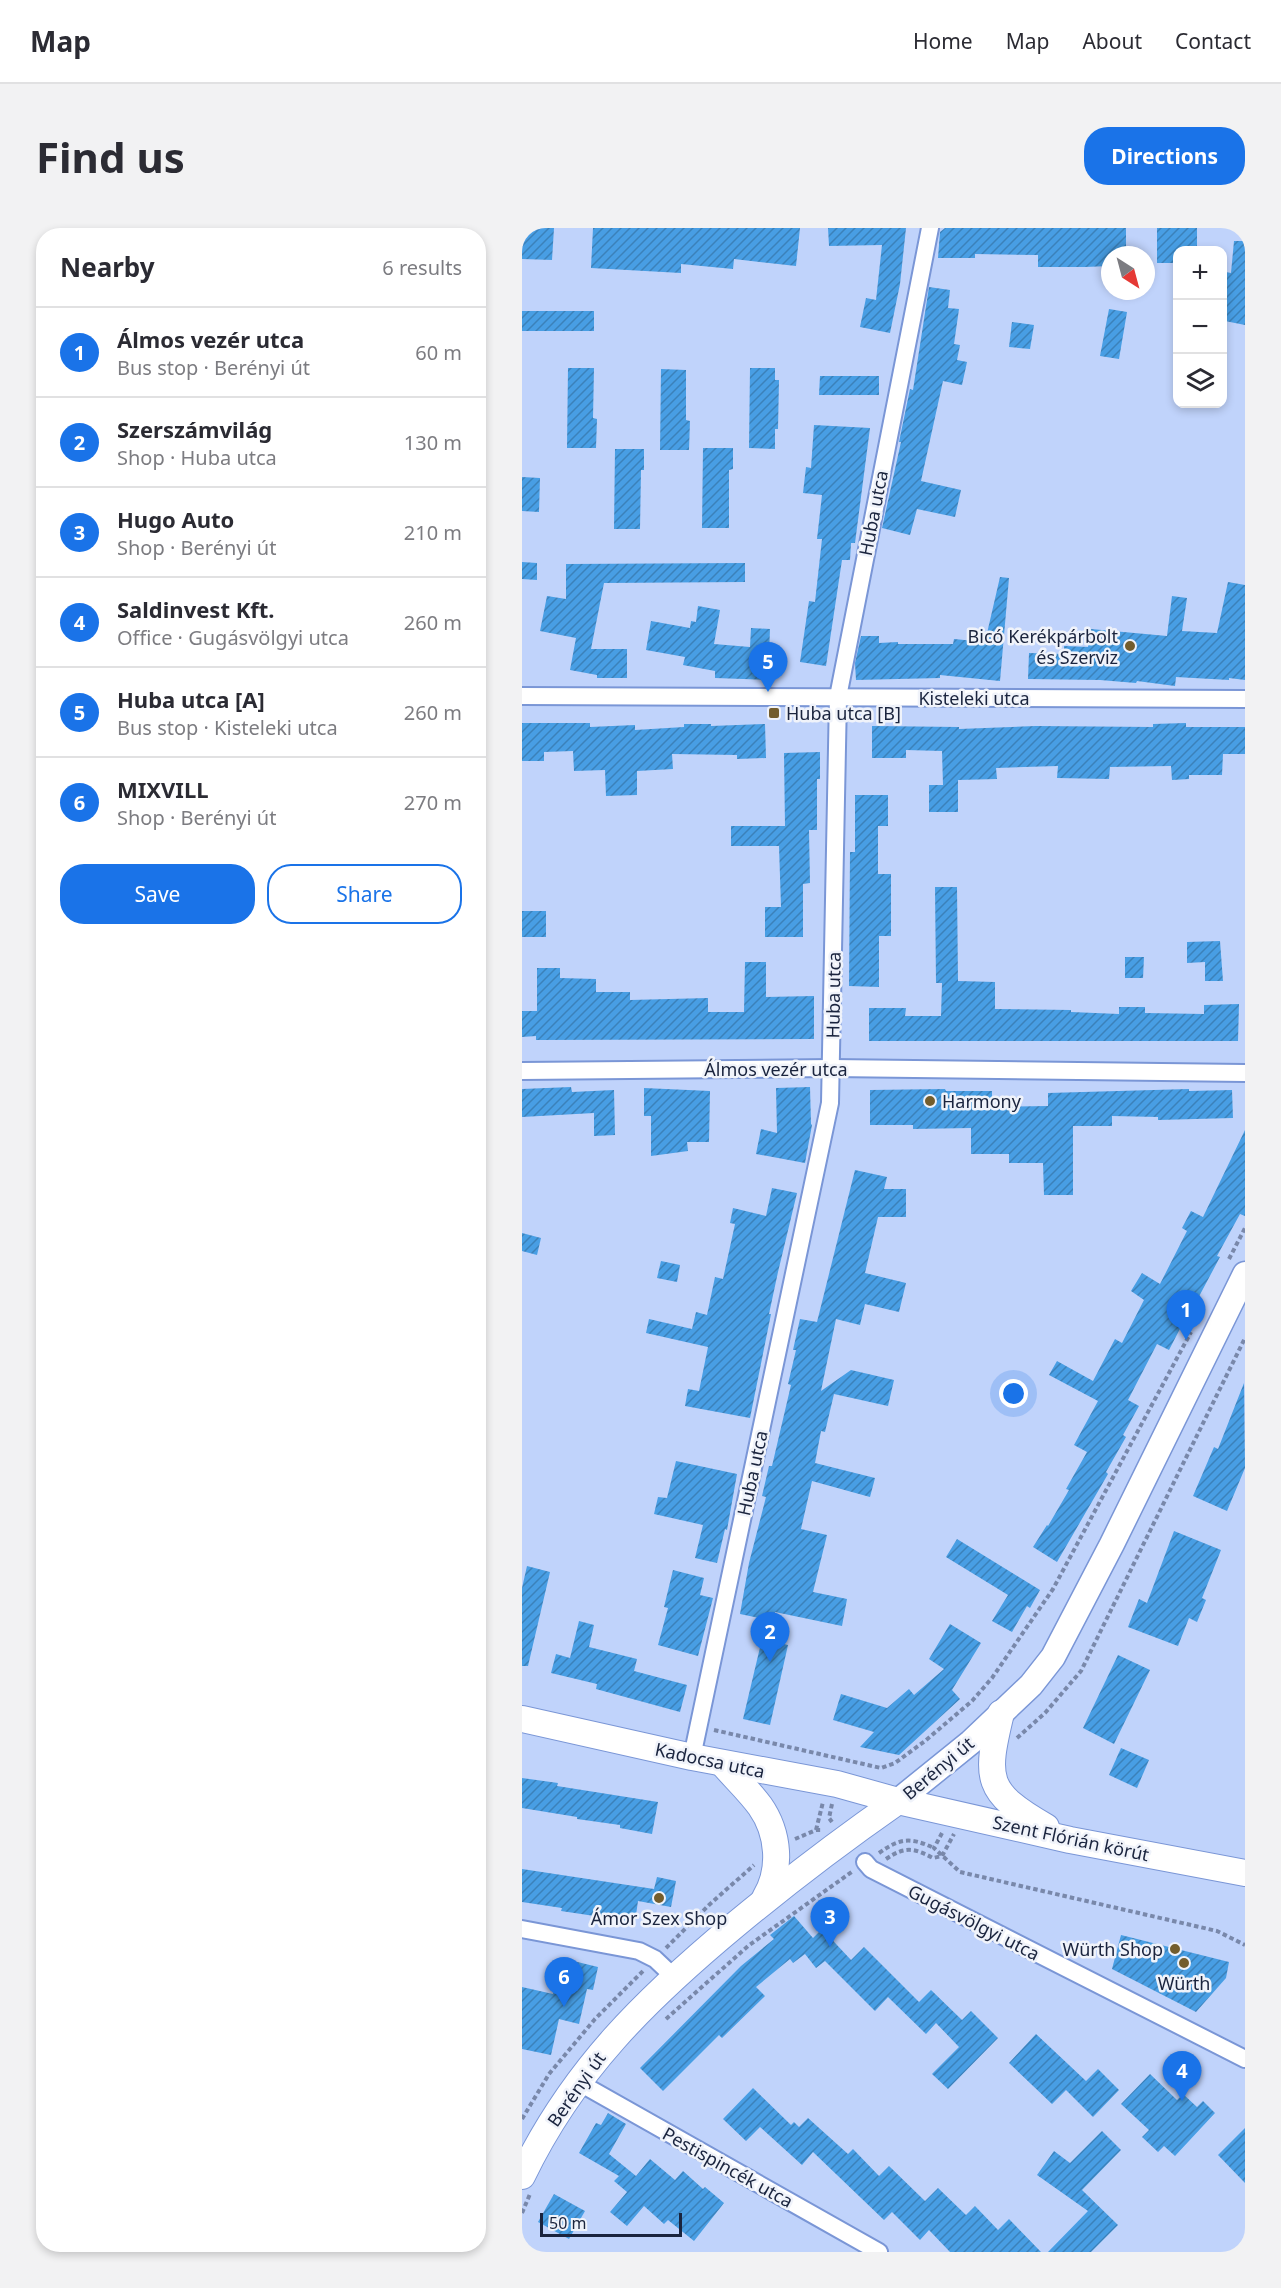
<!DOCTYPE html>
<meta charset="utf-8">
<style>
body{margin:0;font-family:"Noto Sans",sans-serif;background:#f2f2f3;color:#2b2b33}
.controls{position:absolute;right:18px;top:18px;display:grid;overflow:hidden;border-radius:12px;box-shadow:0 3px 9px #0003}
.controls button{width:54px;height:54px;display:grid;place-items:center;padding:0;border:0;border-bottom:2px solid #e1e1e2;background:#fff;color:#2b2b33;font:30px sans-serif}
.compass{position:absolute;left:579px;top:18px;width:54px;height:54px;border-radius:50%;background:#fff;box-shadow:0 3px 9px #0003;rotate:144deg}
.scale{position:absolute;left:18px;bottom:15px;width:142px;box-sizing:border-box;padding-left:6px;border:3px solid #1a243e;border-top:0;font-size:16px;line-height:21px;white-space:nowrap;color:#1a243e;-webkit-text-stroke:4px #f0f3fa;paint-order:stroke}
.you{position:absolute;left:492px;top:1166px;width:21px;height:21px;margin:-15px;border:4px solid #fff;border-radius:50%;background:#1a73e8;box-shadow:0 0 0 9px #1a73e833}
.badge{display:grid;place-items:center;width:39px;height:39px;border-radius:50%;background:#1a73e8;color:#fff;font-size:20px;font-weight:700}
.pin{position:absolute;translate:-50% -50px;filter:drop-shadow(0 2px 3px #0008)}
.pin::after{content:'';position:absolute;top:32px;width:21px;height:18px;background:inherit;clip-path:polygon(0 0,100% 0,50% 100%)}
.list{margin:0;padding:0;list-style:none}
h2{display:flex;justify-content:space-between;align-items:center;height:78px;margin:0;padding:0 24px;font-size:26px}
h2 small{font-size:20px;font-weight:400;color:#7c7c81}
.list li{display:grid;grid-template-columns:39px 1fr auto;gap:18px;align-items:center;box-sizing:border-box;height:90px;padding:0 24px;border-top:2px solid #e1e1e2}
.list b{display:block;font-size:22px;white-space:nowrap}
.list p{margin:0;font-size:20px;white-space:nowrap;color:#7c7c81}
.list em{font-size:20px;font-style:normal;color:#7c7c81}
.actions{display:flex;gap:12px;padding:18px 24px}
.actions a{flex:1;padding:14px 0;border:2px solid #1a73e8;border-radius:24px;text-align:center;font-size:21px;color:#1a73e8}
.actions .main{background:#1a73e8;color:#fff}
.icon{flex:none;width:33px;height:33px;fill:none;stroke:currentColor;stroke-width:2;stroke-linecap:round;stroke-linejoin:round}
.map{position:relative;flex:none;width:723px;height:2024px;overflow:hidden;border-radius:24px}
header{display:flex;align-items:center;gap:36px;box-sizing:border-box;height:84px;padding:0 30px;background:#fff;border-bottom:2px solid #e1e1e2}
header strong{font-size:28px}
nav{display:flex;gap:33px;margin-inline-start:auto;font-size:21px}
.intro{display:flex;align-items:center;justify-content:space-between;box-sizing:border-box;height:144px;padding:0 36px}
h1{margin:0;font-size:42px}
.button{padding:15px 27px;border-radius:24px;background:#1a73e8;color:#fff;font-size:21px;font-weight:700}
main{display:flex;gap:36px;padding:0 36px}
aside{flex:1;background:#fff;border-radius:24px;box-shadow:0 3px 9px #0003}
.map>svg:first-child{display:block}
</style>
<header>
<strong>Map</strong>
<nav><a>Home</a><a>Map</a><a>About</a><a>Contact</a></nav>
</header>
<div class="intro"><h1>Find us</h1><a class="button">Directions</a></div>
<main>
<aside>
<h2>Nearby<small>6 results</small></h2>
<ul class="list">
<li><span class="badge">1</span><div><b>Álmos vezér utca</b><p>Bus stop · Berényi út</p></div><em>60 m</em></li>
<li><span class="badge">2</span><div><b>Szerszámvilág</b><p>Shop · Huba utca</p></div><em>130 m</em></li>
<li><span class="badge">3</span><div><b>Hugo Auto</b><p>Shop · Berényi út</p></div><em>210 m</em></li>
<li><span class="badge">4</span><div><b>Saldinvest Kft.</b><p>Office · Gugásvölgyi utca</p></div><em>260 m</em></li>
<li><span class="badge">5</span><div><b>Huba utca [A]</b><p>Bus stop · Kisteleki utca</p></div><em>260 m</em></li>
<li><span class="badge">6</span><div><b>MIXVILL</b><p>Shop · Berényi út</p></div><em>270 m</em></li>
</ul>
<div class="actions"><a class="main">Save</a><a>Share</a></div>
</aside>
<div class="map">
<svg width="723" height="2024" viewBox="0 0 723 2024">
<defs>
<pattern id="building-hatch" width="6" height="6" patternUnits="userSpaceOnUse" patternTransform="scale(1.5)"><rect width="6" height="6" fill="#489ee4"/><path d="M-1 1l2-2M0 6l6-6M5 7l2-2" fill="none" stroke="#3b81ba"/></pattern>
</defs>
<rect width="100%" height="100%" fill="#c0d3fb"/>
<g fill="url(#building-hatch)">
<path d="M0,0H32L30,32L0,31Z"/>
<path d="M71,0H278L274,38L212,31L211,41L159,36V45L69,40Z"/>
<path d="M306,0H384L378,56L368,105L338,99L344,70L354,72L360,17L307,18Z"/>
<path d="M423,0H604V27H588V38L563,39H516V27L453,26V30H416L418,4Z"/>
<path d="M635,0H675V22H656V35H635Z"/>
<path d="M712,13H723V97L703,93L705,80L700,79V63L704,44L709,45Z"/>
<path d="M407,59L428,62L426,80L437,81L432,116L438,117L435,132L445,134L440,157L421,153L399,253L439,262L433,289L395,281L388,307L360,300L379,214H377L388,161L391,162Z"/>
<path d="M587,81L605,84L597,131L578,128Z"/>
<rect x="0" y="83" width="72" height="20"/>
<path d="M490,94L512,97L508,121L487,119Z"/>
<path d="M46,140H72L71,190L75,191L74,220H45Z"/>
<path d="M228,140H253V152H257L256,201H253V221L227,220Z"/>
<path d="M139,141L164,142V192L168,193L167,222H138Z"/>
<path d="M298,148H357V167H297Z"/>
<path d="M292,197L348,200L333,315H329L328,332H320L304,438L278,434L287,373L293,374L300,311H295L300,267L281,265L284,239L289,240Z"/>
<path d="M181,220H211V241L207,242V300H180Z"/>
<path d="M93,221H122V242H119L118,301H92Z"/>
<path d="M0,249L18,250L17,284L0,283Z"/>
<path d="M0,334L15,335V352L0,351Z"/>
<path d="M223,335V354L82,355L69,421H105V450H75V447L48,442L54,410L18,403L25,368L44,371V336Z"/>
<path d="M478,349L487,350L478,453L418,447V450L334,452L333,435L339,408H357V415L376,414V416H431L432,411L463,414Z"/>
<path d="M706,354L723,357V452L707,450V452L654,449L653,458L615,453L614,455L578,452L506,451L507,425L542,426V418L566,419L569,401L645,408L650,368L665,370L660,403L695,405Z"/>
<path d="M176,378L198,382L192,416L228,419L229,400L248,401L246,452L193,450V443L161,437L163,429L124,422L129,393L168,400L169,393L174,394Z"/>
<path d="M0,495H68V499L113,497V502L162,499V496H189V498L243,496L244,530L215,531V527L150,526L151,541L115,543V567L84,568L83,542L52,543L51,523L22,524V533H0Z"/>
<path d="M664,495V499H723V526H701L700,547H667V551L650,552L649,538L588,539L587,551L535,550L536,538L474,540L475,551L436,552V584H407V557H421L420,523L384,522V530H350V498L437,499V501L514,498L631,499V496Z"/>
<path d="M298,524V551H295V602H287L288,655L281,656V709H243V679H259L257,618H209V598H263L262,525Z"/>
<path d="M333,567H366V598H356V646H369V708H357V759L327,758L328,624H333Z"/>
<path d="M413,659H435L436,753L473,754V781L549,782V784L597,786V779H623V785L682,786V777L717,776L716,813H347V780H384L383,788H419L420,755H414Z"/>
<rect x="0" y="683" width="24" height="26"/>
<path d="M698,713L701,753H683V734L665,735V714Z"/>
<path d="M603,729H622L621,750H603Z"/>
<path d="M223,734H244V769L292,768V811L14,812V808L0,809V783H15V740H38V750L74,751V764H108V772L186,770V784H222Z"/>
<path d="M49,859L50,864L92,862L93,907L72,908V885L0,889V861Z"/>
<path d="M288,859L289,896L290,897L283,935L234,926L239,901L255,905L254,860Z"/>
<path d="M122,860L188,863L187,914H165L166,923L129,928V888H122Z"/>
<path d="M423,861L424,863H470V879L526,878V865L667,861V863L710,862L711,890L636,892V889L590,888V898H551V967H522L521,935H487V926H449V900L391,901V897H348V862Z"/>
<path d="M723,902V988L718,986L695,1028L698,1029L673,1076L674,1077L663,1096L661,1095L647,1122L635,1116L606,1172L617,1178L601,1207L604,1209L584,1244L586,1246L535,1334L511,1319L525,1297L526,1298L547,1262L544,1261L565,1224L552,1217L576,1173L527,1147L535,1133L571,1153L593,1111L600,1115L622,1072L609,1063L620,1045L638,1056L665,1003L660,1000L669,983L681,989Z"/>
<path d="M333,942L365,949L362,961H384V989H356L343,1045L384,1055L377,1084L343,1076L338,1097L314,1091L299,1163L329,1142L372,1152L366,1178L312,1166L303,1204L299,1203L293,1235L353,1250L348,1269L290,1253L279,1301L305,1307L291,1364L325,1371L320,1398L253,1384L251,1393L218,1386L227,1335L244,1269L240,1268L247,1238H250L269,1157L266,1156L274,1122H271L278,1091L295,1094Z"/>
<path d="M250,960L275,965L256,1044L247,1086H249L228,1190L163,1178L166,1161L177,1163L186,1119L124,1105L127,1091L170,1101L174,1084L185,1087L193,1049L201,1051L213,996L208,995L211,980L244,988Z"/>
<path d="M0,1005L19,1010L15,1027L0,1023Z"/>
<path d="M139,1033L158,1037L155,1054L135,1050Z"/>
<path d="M722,1155L723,1240L705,1283L671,1268L692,1219L696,1221Z"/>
<path d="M154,1233L215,1246L205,1302L203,1301L195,1335L173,1330L181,1297L132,1286L136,1269L145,1270Z"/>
<path d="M652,1303L699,1322L680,1370L684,1372L675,1394L667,1390L656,1418L606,1399L617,1371L625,1375Z"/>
<path d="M435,1311L518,1362L508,1380L505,1378L490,1404L470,1393L486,1367L424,1329Z"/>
<path d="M5,1338L28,1344L6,1438H0V1360Z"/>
<path d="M151,1342L182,1350L178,1367L191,1370L176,1428L136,1417L146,1380L142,1379Z"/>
<path d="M57,1393L72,1397L67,1419L115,1431L112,1443L165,1457L158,1484L74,1461L75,1456L29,1445L34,1426L48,1430Z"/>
<path d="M428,1396L459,1415L430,1462L438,1471L377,1527L338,1519L352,1504L311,1492L319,1466L365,1480L387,1461L392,1467L422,1441L407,1431Z"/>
<path d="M240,1411L266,1417L248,1497L221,1491Z"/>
<path d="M596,1427L628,1442L592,1516L561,1500Z"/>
<path d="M599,1520L627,1532L615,1560L587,1547Z"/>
<path d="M0,1550L36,1555L35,1558L136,1574L130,1606L98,1600V1597L55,1591V1589L0,1580Z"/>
<path d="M0,1641L132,1661L135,1649L154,1653L149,1679L116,1673L113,1694L39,1683L40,1680L0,1674Z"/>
<path d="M272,1688L291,1710L300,1701L329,1732L342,1719L397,1774L409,1762L440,1792L449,1783L476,1810L426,1861L410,1846L437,1819L414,1795L404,1806L366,1769L353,1783L303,1733L294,1740L283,1726L271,1735L268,1731L234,1759L243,1768L200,1810L197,1807L141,1863L118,1840L219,1738L252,1711L248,1707Z"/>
<path d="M599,1707L707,1734L704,1750L674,1784L590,1741Z"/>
<path d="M39,1730L76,1739L71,1762L65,1761L57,1796L37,1791L29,1827L0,1821V1759L31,1766Z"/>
<path d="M514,1806L564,1853L576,1841L597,1862L571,1889L544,1862L530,1876L487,1835Z"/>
<path d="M628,1846L655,1872L661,1866L675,1879L681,1873L693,1885L653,1928L642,1918L636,1924L620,1909L627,1902L599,1876Z"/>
<path d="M231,1860L269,1897L272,1894L277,1899L286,1890L326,1926L331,1921L357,1948L367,1938L403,1973L416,1960L444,1987L453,1978L476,2002L487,1991L519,2024H428L407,2002L398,2012L370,1984L362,1992L291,1924L280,1937L238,1899L224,1913L201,1891Z"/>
<path d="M86,1885L104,1896L87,1926L114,1948L128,1931L153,1952L161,1943L181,1961L183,1959L202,1975L172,2013L146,1992L142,1996L122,1978L105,1998L88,1984L105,1964L92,1953L97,1948L57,1925L74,1895L79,1897Z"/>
<path d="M723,1900V1955L696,1927Z"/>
<path d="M580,1903L599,1922L560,1962L596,1997L569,2024H526L566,1983L515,1947L532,1923L548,1935Z"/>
<path d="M32,1966L63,1983L47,2011L16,1994Z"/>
</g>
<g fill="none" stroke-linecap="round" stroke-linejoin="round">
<g stroke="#7a96d6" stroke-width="20">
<g id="minor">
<path d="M0,468L723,471"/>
<path d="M0,843L310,840L723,845"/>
<path d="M170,1529L308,875L316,469L408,0"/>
<path d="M343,1634L349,1641L723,1831"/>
<path d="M0,1701L117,1723L133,1731L152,1749"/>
<path d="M56,1854L357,2024"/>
</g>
</g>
<g stroke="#7a96d6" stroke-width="27">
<path id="secondary" d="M376,1573L449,1514L509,1457L531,1429L590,1316L723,1046"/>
</g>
<g stroke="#7a96d6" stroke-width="28">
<g id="primary">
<path d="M479,1485C463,1551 463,1564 524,1599"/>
<path d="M0,1491L170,1529L315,1556L376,1573L548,1612L723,1645"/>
<path d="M201,1536C213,1550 227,1563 238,1578C257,1605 260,1642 243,1670"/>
<path d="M0,1948C51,1842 124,1771 213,1697C266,1653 320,1612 376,1573"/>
</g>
</g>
<g stroke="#7988aa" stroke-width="4" stroke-dasharray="4.5 3" stroke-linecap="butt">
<path d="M707,1031L723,1000"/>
<path d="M192,1502L359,1540L373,1535L403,1513L450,1473L470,1450L531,1361L669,1104"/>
<path d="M495,1510L523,1485L559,1443L723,1110"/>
<path d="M310,1576L307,1590L310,1594"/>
<path d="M294,1602L301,1574"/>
<path d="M420,1605L412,1620L438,1644L695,1703L723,1717"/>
<path d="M273,1611L294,1602H299"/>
<path d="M357,1625C378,1610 388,1609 412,1620"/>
<path d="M364,1631C383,1618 392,1620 411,1630L420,1628L432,1606"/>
<path d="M144,1720L187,1677L232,1637"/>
<path d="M144,1791L226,1718L331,1643"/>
<path d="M0,1891L27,1846L73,1791L121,1743"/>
<path d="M0,1985L8,1966"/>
</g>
<use href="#minor" stroke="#fff" stroke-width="16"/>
<use href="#secondary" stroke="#fff" stroke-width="24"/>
<use href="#primary" stroke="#fff" stroke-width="26"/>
</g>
<g fill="#735d2d" stroke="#f0f3fa" stroke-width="2">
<circle cx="608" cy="418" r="6"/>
<rect x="246" y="479" width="12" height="12" rx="3"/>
<circle cx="408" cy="873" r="6"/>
<circle cx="137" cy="1670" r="6"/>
<circle cx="653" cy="1721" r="6"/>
<circle cx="662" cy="1735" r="6"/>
</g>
<g text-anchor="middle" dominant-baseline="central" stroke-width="5" stroke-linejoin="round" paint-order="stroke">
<g font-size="18" fill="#1a243e" stroke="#f0f3fa">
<text transform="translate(351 285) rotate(-79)">Huba utca</text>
<text x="452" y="470">Kisteleki utca</text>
<text transform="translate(311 767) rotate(-89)">Huba utca</text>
<text x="254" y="841">Álmos vezér utca</text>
<text transform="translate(230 1245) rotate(-78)">Huba utca</text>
<text transform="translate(188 1532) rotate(12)">Kadocsa utca</text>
<text transform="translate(416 1540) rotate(-40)">Berényi út</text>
<text transform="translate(549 1610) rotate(12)">Szent Flórián körút</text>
<text transform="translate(452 1694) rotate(27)">Gugásvölgyi utca</text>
<text transform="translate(54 1861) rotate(-55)">Berényi út</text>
<text transform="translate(206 1939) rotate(29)">Pestispincék utca</text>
</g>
<g font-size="18" fill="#1a243e" stroke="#f0f3fa" text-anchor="end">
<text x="596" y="408">Bicó Kerékpárbolt<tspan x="596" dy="21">és Szerviz</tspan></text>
<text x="264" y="485" text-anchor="start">Huba utca [B]</text>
<text x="420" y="873" text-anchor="start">Harmony</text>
<text x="137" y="1690" text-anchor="middle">Ámor Szex Shop</text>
<text x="641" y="1721">Würth Shop</text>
<text x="662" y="1755" text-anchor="middle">Würth</text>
</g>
</g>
</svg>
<div class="controls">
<button>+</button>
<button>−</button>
<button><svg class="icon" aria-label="layers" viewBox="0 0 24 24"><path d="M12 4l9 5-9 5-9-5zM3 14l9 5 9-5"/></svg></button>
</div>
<svg class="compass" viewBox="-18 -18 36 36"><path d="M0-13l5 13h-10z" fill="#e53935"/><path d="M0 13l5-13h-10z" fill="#7c7c81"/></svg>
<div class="scale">50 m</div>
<div class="you"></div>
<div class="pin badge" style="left:664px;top:1112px">1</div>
<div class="pin badge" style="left:248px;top:1434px">2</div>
<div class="pin badge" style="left:308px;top:1719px">3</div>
<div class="pin badge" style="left:660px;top:1873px">4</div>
<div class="pin badge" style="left:246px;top:464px">5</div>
<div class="pin badge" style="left:42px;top:1779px">6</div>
</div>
</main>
